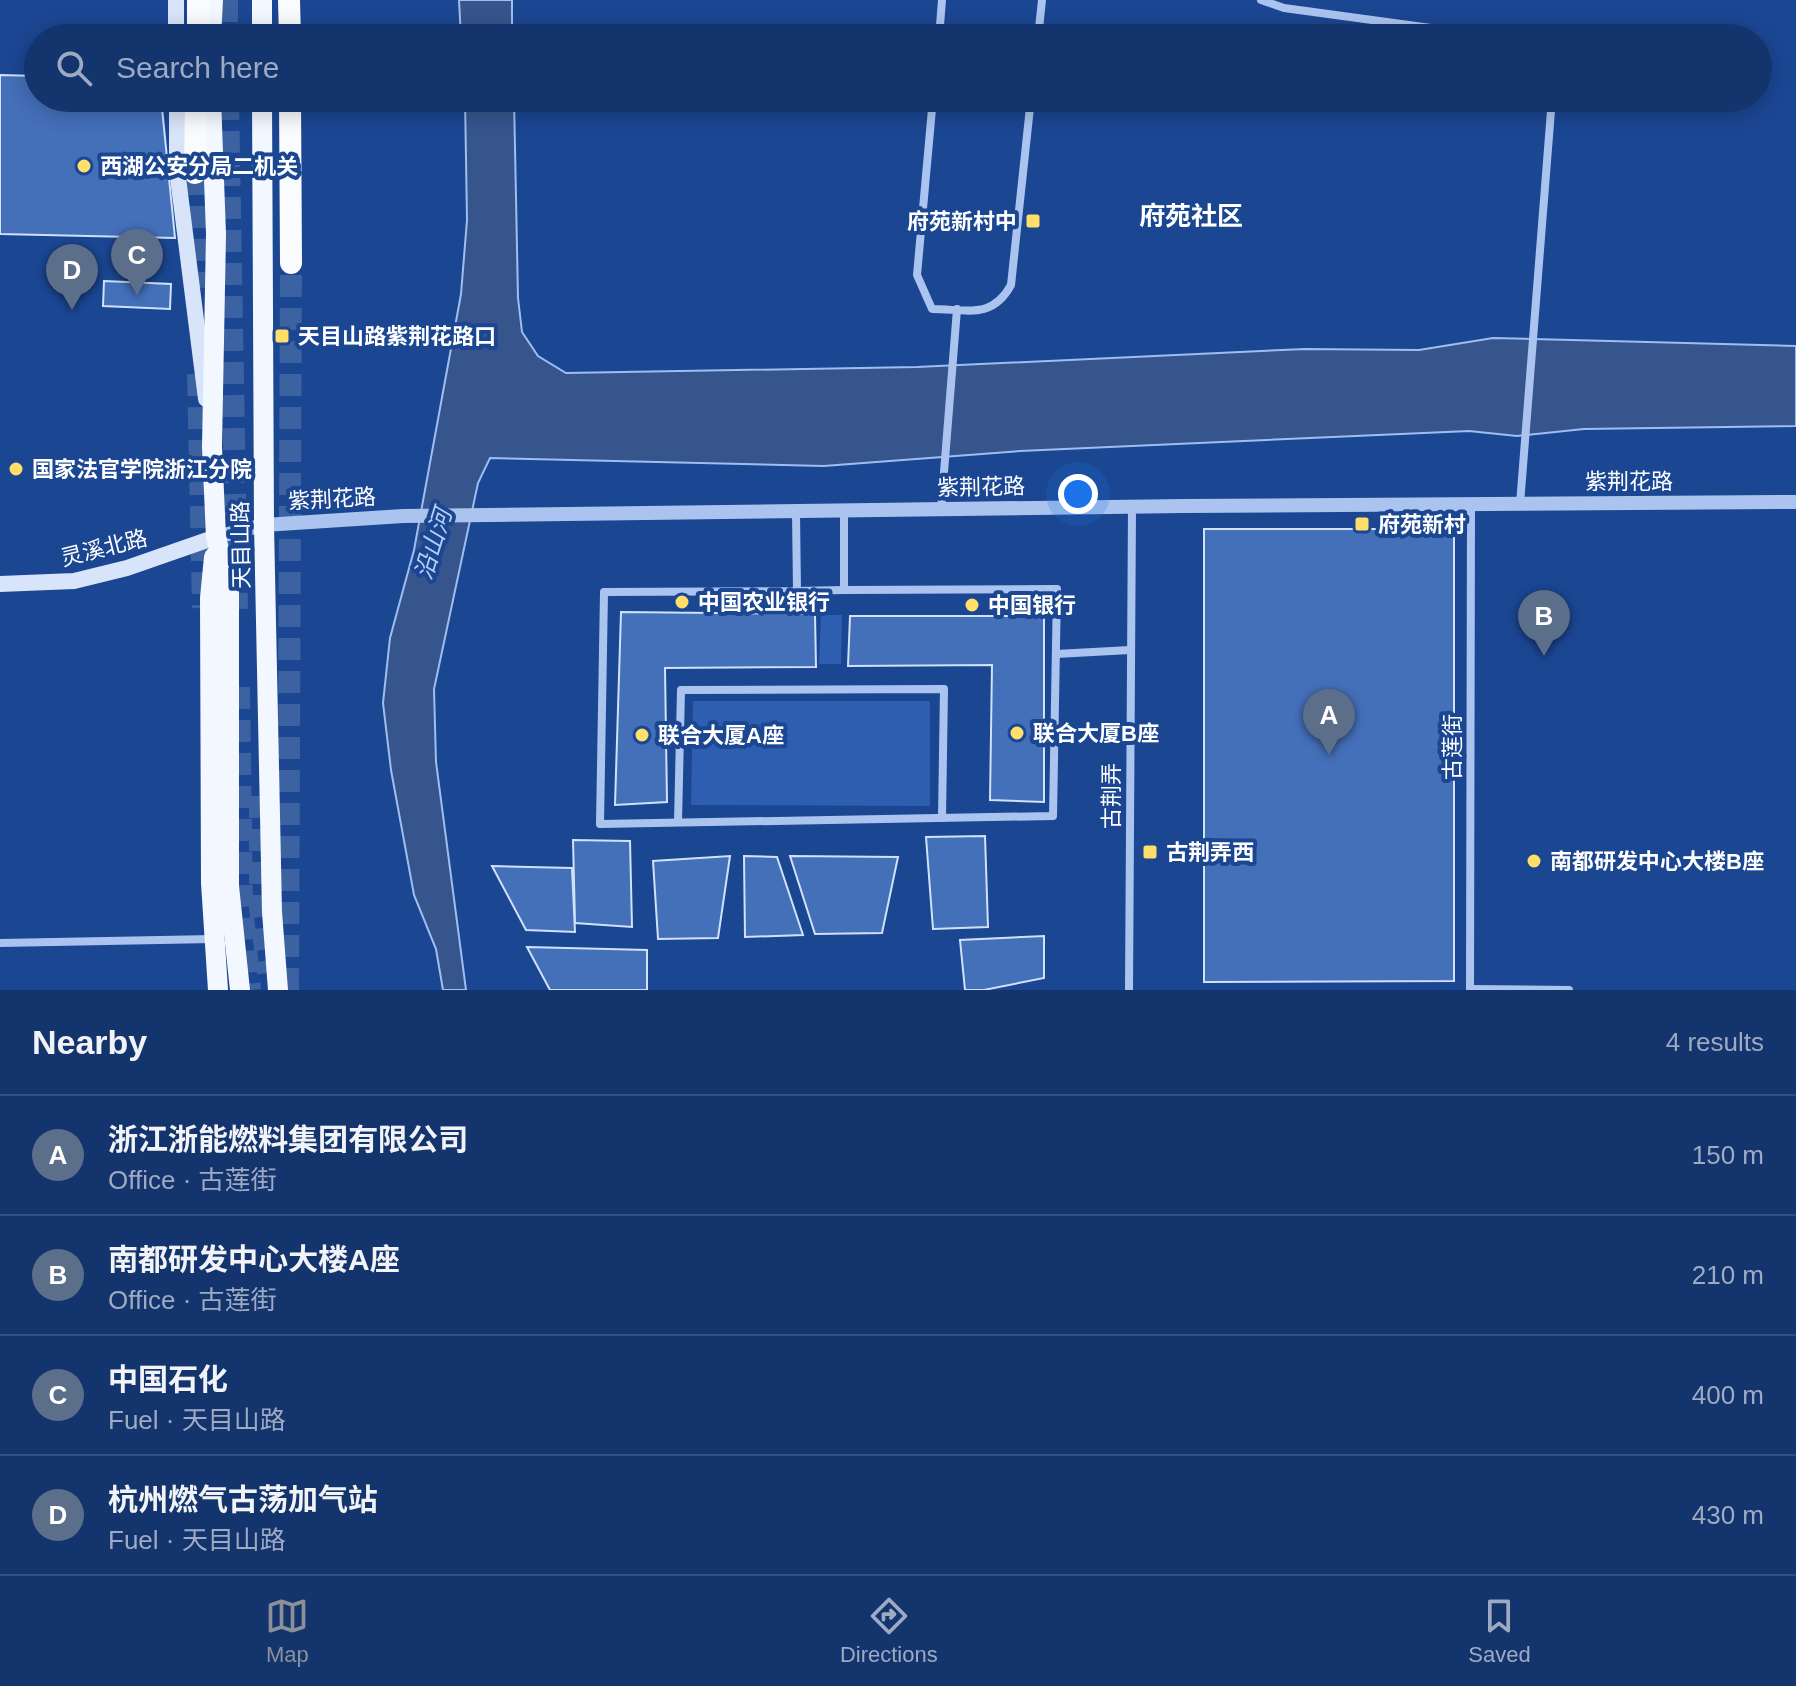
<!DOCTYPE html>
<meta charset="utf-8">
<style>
body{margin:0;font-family:Helvetica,"Noto Sans SC",sans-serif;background:#1d3c73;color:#f1f3f6}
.you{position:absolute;left:1078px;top:494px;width:28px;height:28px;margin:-20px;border:6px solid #fff;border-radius:50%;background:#1a73e8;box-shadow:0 0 0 12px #1a73e833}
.badge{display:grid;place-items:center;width:52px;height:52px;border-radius:50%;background:#8c9099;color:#fff;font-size:26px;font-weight:700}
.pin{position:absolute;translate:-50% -66px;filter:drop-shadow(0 2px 4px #0008)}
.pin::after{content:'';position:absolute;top:42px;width:28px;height:24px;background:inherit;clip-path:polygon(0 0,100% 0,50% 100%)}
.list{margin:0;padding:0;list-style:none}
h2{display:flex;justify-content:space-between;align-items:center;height:104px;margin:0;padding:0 32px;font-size:34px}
h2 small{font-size:26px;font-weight:400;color:#9daac2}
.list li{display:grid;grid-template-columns:52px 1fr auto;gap:24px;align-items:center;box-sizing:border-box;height:120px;padding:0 32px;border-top:2px solid #334f81}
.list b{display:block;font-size:30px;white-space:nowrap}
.list p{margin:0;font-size:26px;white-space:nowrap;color:#9daac2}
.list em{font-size:26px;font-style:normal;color:#9daac2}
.icon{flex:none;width:44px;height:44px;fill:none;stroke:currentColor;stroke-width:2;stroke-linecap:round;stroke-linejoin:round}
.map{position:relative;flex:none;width:1796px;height:990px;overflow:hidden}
.search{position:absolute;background:#14346e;box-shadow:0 4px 20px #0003;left:24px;right:24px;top:24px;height:88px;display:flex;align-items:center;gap:20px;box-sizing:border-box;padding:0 28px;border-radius:44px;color:#9daac2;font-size:30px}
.sheet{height:584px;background:#14346e}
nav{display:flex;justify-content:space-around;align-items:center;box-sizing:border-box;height:112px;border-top:2px solid #334f81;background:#14346e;font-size:22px;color:#9daac2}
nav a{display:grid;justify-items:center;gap:4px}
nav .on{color:#8c9099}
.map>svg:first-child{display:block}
</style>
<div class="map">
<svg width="1796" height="990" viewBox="0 0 1796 990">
<rect width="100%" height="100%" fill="#1b4692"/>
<g fill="#2e5eb0">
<path d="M821,615H842L841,664H819Z"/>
<path d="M693,701H930V806L691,805Z"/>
</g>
<g fill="#36558d" stroke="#9ebef1" stroke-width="2">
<path d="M459,0H512V38H461Z"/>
<path d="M465,98H514L518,298L522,332L538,356L566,373L917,367L1305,349L1419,350L1493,338L1796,346V426L1584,429L1517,436L1469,431L1020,451L824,466L490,458L478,483L434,689L436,762L466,990H443L436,949L414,895L391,770L383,703L390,638L414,550L461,294L467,220Z"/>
</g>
<g fill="#446fb9" stroke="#d1e1fa" stroke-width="2">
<path d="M0,75L38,76V98H161L175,238L0,234Z"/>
<path d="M104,281L171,284L170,309L103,306Z"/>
<path d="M1204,529H1454V981L1204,982Z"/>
<path d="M621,612L815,614L816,667L665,668L667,802L615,805Z"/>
<path d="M850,616H1044V802L990,800L992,665L848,666Z"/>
<path d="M985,836L988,927L933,929L926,837Z"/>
<path d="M573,840L630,841L632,927L575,923Z"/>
<path d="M730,856L718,938L658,939L653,861Z"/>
<path d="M744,856L777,857L803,935L745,937Z"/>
<path d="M790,856L898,857L882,933L815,934Z"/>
<path d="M492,866L572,868L575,932L526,930Z"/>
<path d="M1044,936V978L984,990H965L960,940Z"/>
<path d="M527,947L647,950V990H550Z"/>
</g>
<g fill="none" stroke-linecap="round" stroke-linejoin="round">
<g stroke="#3d62a2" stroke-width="22" stroke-dasharray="22 11" stroke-linecap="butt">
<path d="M227,0V38"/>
<path d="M228,98L237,609"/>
<path d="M195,173L197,288"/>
<path d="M198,374L203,608"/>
<path d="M239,687L242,904L250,990"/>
<path d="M260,796V908L268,973"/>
<path d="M288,990L291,263"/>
</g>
<g stroke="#abc4ef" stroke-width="8">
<path d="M1261,0L1284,8L1504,38"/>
<path d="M939,38L942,0"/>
<path d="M1038,38L1042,0"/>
<path d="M933,98L917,275L932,309C966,309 992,320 1011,285L1031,98"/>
<path d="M1520,504L1552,98"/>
<path d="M941,510L957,309"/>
<path d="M796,513L797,591L604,592L600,824L1053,816L1057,589L844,590V512"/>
<path d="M797,591L844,590"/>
<path d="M1056,654L1130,650"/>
<path d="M678,822L681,690L944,689L942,818"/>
<path d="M0,943L213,939"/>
<path d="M1470,989L1569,990"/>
<path d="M1129,990L1132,507"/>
<path d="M1470,990L1471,504"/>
</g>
<path stroke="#abc4ef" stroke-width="14" d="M216,537L264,525L403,516L1184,506L1796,502"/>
<g stroke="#d8e4fa" stroke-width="16">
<path d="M176,0V38"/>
<path d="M177,98V170L206,399"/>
<path d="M0,584L74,581L127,568L216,537"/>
</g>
<g stroke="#f3f7ff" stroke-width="20">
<path d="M262,0V38"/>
<path d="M211,38L213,0"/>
<path d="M211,98L216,234L212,447L216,537L229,591V886L240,990"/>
<path d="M262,98L264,525L272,912L278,990"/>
<path d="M214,557L210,598L211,883L218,990"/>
</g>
<g stroke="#f9fbff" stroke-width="22">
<path d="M289,0L290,38"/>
<path d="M198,38V0"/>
<path d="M290,98L291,263"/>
<path d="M195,173L196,98"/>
</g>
</g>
<g fill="#ffdf69" stroke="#1b4692" stroke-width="3">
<circle cx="84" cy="166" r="8"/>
<rect x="1025" y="213" width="16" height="16" rx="4"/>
<rect x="274" y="328" width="16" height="16" rx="4"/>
<circle cx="16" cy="469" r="8"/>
<rect x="1354" y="516" width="16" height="16" rx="4"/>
<circle cx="682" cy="602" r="8"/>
<circle cx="972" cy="605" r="8"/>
<circle cx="1017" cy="733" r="8"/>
<circle cx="642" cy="735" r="8"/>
<rect x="1142" y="844" width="16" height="16" rx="4"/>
<circle cx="1534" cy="861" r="8"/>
</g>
<g text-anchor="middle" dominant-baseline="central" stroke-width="8" stroke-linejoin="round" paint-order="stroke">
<g font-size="22" font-weight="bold" fill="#fff" stroke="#1b4692" text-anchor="start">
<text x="100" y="166">西湖公安分局二机关</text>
<text x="1017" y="221" text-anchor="end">府苑新村中</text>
<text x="298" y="336">天目山路紫荆花路口</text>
<text x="32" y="469">国家法官学院浙江分院</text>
<text x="1378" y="524">府苑新村</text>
<text x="698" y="602">中国农业银行</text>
<text x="988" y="605">中国银行</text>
<text x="1033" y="733">联合大厦B座</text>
<text x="658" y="735">联合大厦A座</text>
<text x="1166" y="852">古荆弄西</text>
<text x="1550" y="861">南都研发中心大楼B座</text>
</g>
<g font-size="22" fill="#fff" stroke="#1b4692">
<text x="1629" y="481">紫荆花路</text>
<text transform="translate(981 487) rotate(-1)">紫荆花路</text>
<text transform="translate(332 499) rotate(-3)">紫荆花路</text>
<text transform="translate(241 545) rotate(-91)">天目山路</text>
<text transform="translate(104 548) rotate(-14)">灵溪北路</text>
<text transform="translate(1452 747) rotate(-90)">古莲街</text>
<text transform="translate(1111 796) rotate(-90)">古荆弄</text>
</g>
<g font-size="24" font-style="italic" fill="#b7cff5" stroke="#1b4692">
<text transform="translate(433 544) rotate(-73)">沿山河</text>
</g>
<g font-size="26" font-weight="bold" fill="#fff" stroke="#1b4692">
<text x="1191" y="216">府苑社区</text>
</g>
</g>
</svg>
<div class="you"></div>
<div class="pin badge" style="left:1329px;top:755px;background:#5c6f8a">A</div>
<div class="pin badge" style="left:1544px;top:656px;background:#5c6f8a">B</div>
<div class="pin badge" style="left:137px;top:295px;background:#5c6f8a">C</div>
<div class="pin badge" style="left:72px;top:310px;background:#5c6f8a">D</div>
<div class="search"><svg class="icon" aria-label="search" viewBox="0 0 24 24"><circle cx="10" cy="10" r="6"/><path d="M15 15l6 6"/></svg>Search here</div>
</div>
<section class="sheet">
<h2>Nearby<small>4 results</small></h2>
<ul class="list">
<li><span class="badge" style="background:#5c6f8a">A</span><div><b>浙江浙能燃料集团有限公司</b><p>Office · 古莲街</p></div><em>150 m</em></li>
<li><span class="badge" style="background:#5c6f8a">B</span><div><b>南都研发中心大楼A座</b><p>Office · 古莲街</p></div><em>210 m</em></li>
<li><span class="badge" style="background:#5c6f8a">C</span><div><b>中国石化</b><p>Fuel · 天目山路</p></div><em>400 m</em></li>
<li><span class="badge" style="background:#5c6f8a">D</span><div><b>杭州燃气古荡加气站</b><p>Fuel · 天目山路</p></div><em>430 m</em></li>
</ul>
</section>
<nav>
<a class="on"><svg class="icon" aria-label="map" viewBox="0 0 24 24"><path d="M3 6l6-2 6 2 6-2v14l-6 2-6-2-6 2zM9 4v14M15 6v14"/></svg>Map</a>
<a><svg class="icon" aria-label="directions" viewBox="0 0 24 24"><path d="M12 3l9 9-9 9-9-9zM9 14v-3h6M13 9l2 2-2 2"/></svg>Directions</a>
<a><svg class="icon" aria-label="saved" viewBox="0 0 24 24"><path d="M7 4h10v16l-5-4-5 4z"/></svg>Saved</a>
</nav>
